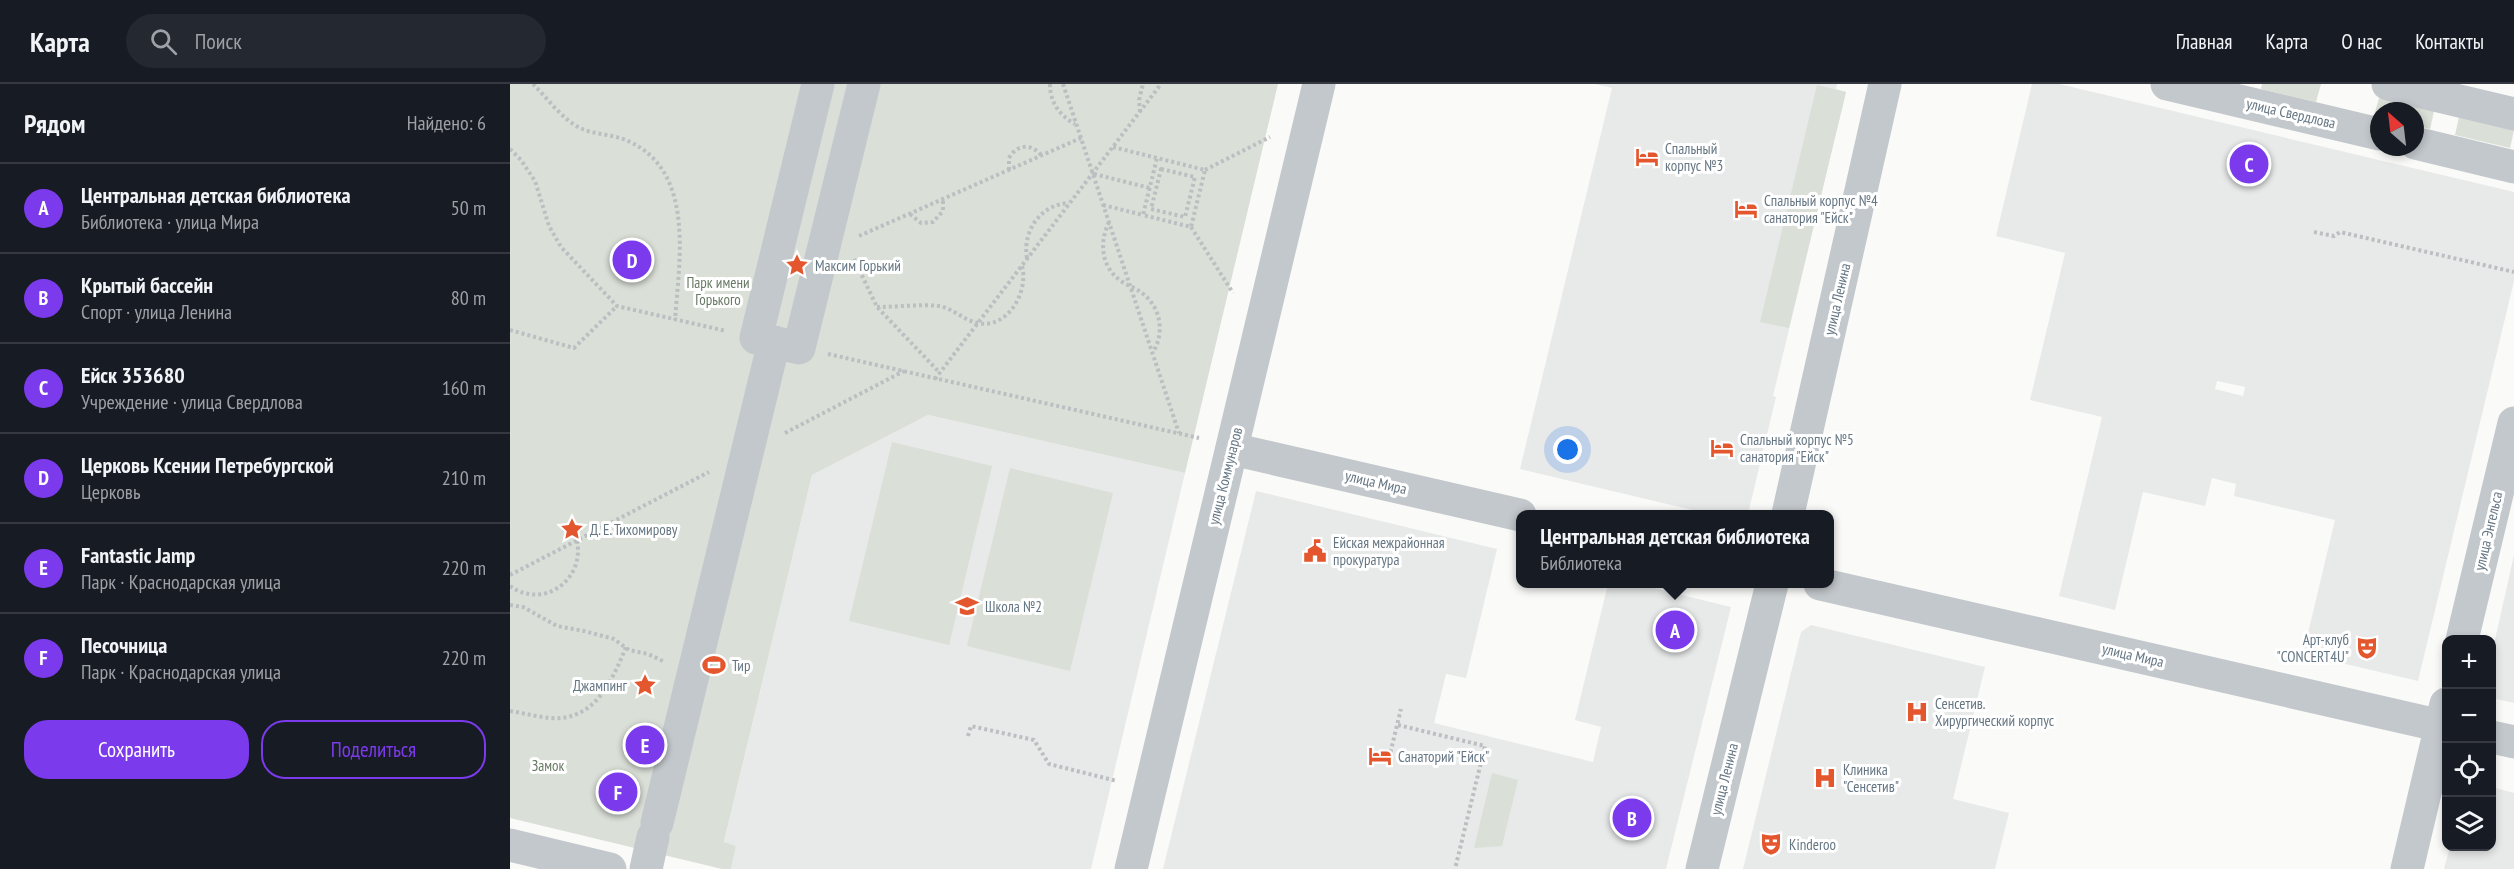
<!DOCTYPE html>
<html lang="ru">
<meta charset="utf-8">
<style>
body{margin:0;font-family:"PT Sans Narrow",sans-serif;background:#242831;color:#f1f3f6}
.controls{position:absolute;right:18px;bottom:18px;display:grid;overflow:hidden;border-radius:12px;box-shadow:0 3px 9px #0003}
.controls button{width:54px;height:54px;display:grid;place-items:center;padding:0;border:0;border-bottom:2px solid #363941;background:#171b24;color:#f1f3f6;font:30px sans-serif}
.compass{position:absolute;left:1860px;top:18px;width:54px;height:54px;border-radius:50%;background:#171b24;box-shadow:0 3px 9px #0003;rotate:332deg}
.you{position:absolute;left:1058px;top:366px;width:21px;height:21px;margin:-15px;border:4px solid #fff;border-radius:50%;background:#1a73e8;box-shadow:0 0 0 9px #1a73e833}
.badge{display:grid;place-items:center;width:39px;height:39px;border-radius:50%;background:#7c3aed;color:#fff;font-size:20px;font-weight:700}
.pin{position:absolute;translate:-50% -50%;border:3px solid #fff;box-shadow:0 2px 6px #0006}
.popup{position:absolute;left:1006px;top:426px;width:318px;height:78px;box-sizing:border-box;display:grid;place-content:center;border-radius:12px;background:#171b24;filter:drop-shadow(0 2px 4px #0005);font-size:20px;white-space:nowrap;color:#9ea1a6}
.popup b{font-size:22px;color:#f1f3f6}
.popup::after{content:'';position:absolute;left:50%;top:100%;margin-left:-12px;border:12px solid transparent;border-top-color:#171b24}
.list{margin:0;padding:0;list-style:none}
h2{display:flex;justify-content:space-between;align-items:center;height:78px;margin:0;padding:0 24px;font-size:26px}
h2 small{font-size:20px;font-weight:400;color:#9ea1a6}
.list li{display:grid;grid-template-columns:39px 1fr auto;gap:18px;align-items:center;box-sizing:border-box;height:90px;padding:0 24px;border-top:2px solid #363941}
.list b{display:block;font-size:22px;white-space:nowrap}
.list p{margin:0;font-size:20px;white-space:nowrap;color:#9ea1a6}
.list em{font-size:20px;font-style:normal;color:#9ea1a6}
.actions{display:flex;gap:12px;padding:18px 24px}
.actions a{flex:1;padding:14px 0;border:2px solid #7c3aed;border-radius:24px;text-align:center;font-size:21px;color:#7c3aed}
.actions .main{background:#7c3aed;color:#fff}
.icon{flex:none;width:33px;height:33px;fill:none;stroke:currentColor;stroke-width:2;stroke-linecap:round;stroke-linejoin:round}
.map{position:relative;flex:none;width:2004px;height:785px;overflow:hidden}
header{display:flex;align-items:center;gap:36px;box-sizing:border-box;height:84px;padding:0 30px;background:#171b24;border-bottom:2px solid #363941}
header strong{font-size:28px}
nav{display:flex;gap:33px;margin-inline-start:auto;font-size:21px}
.search{width:420px;height:54px;background:#242831;display:flex;align-items:center;gap:15px;box-sizing:border-box;padding:0 21px;border-radius:33px;color:#9ea1a6;font-size:22px}
main{display:flex}
aside{flex:1;background:#171b24}
.map>svg:first-child{display:block}
</style>
<header>
<strong>Карта</strong>
<div class="search"><svg class="icon" aria-label="search" viewBox="0 0 24 24"><circle cx="10" cy="10" r="6"/><path d="M15 15l6 6"/></svg>Поиск</div>
<nav><a>Главная</a><a>Карта</a><a>О нас</a><a>Контакты</a></nav>
</header>
<main>
<aside>
<h2>Рядом<small>Найдено: 6</small></h2>
<ul class="list">
<li><span class="badge">A</span><div><b>Центральная детская библиотека</b><p>Библиотека · улица Мира</p></div><em>50 m</em></li>
<li><span class="badge">B</span><div><b>Крытый бассейн</b><p>Спорт · улица Ленина</p></div><em>80 m</em></li>
<li><span class="badge">C</span><div><b>Ейск 353680</b><p>Учреждение · улица Свердлова</p></div><em>160 m</em></li>
<li><span class="badge">D</span><div><b>Церковь Ксении Петребургской</b><p>Церковь</p></div><em>210 m</em></li>
<li><span class="badge">E</span><div><b>Fantastic Jamp</b><p>Парк · Краснодарская улица</p></div><em>220 m</em></li>
<li><span class="badge">F</span><div><b>Песочница</b><p>Парк · Краснодарская улица</p></div><em>220 m</em></li>
</ul>
<div class="actions"><a class="main">Сохранить</a><a>Поделиться</a></div>
</aside>
<div class="map">
<svg width="2004" height="785" viewBox="0 0 2004 785">
<rect width="100%" height="100%" fill="#fafaf8"/>
<g fill="#e8e9e9" fill-rule="evenodd">
<path d="M1085,0H1327L1326,5L1336,8L1263,312L1266,313L1238,430H1199L1010,385L1102,4Z"/>
<path d="M1522,0H1549L2004,108V197L1908,597L1793,570L1825,436L1724,412L1726,400L1702,394L1695,422L1633,408L1605,526L1549,512L1592,333L1520,316L1555,169L1486,152ZM1707,297L1735,303L1733,312L1705,305Z"/>
<path d="M418,331L675,389L581,785H221L226,762L214,759L302,391Z"/>
<path d="M746,407L987,465L956,594L936,590L924,639L1083,678L1091,643L1065,636L1098,500H1127L1221,523L1156,785H653Z"/>
<path d="M2004,471V619L1982,614V569Z"/>
<path d="M1301,541L1475,583L1443,715L1499,729L1485,785H1233L1291,548Z"/>
<path d="M1982,703L2004,709V785H1934L1940,763L1982,762Z"/>
</g>
<g fill="#dadfd7">
<path d="M0,0H768L675,389L418,331L302,391L214,758L226,762L221,785H212L0,734Z"/>
<path d="M1752,0H1811L1806,18L1751,5Z"/>
<path d="M1307,1L1336,8L1279,244L1250,238Z"/>
<path d="M1869,14L1924,27L1920,45L1905,41V27H1869V33L1864,32Z"/>
<path d="M1949,33L2004,46L2000,64L1945,51Z"/>
<path d="M382,358L482,382L439,561L339,537Z"/>
<path d="M500,384L603,409L560,587L457,562Z"/>
<path d="M982,689L1008,696L992,762L964,764Z"/>
</g>
<g fill="none" stroke-linecap="round" stroke-linejoin="round">
<g stroke="#bbbfc2" stroke-width="4" stroke-dasharray="3 3" stroke-linecap="butt">
<path d="M23,0C37,14 52,35 70,44C85,51 103,50 118,57C186,87 169,178 165,236"/>
<path d="M540,0C540,18 549,31 565,40"/>
<path d="M553,0L669,349"/>
<path d="M630,28L629,16L633,0"/>
<path d="M603,63L695,86L681,143L633,131L647,74"/>
<path d="M0,65L11,76L25,97L39,142L51,163L107,222L216,247"/>
<path d="M651,85L685,93L675,133L641,125Z"/>
<path d="M499,86V74C507,60 522,59 532,72"/>
<path d="M695,86L760,53"/>
<path d="M584,90L640,104"/>
<path d="M593,121L633,131"/>
<path d="M400,130L411,139L423,138L433,127V115"/>
<path d="M599,138C589,159 591,183 611,197C618,202 626,204 632,209C651,223 655,249 643,268"/>
<path d="M681,143L723,209"/>
<path d="M1804,148L1824,152L1830,148L2004,188"/>
<path d="M349,152L571,54"/>
<path d="M517,174C512,147 531,120 559,119"/>
<path d="M344,175L367,223L430,289"/>
<path d="M367,223C387,223 409,220 429,222C442,224 454,236 467,239C498,246 519,207 512,182"/>
<path d="M0,246L64,264L107,222"/>
<path d="M318,270L689,354"/>
<path d="M425,295L651,0"/>
<path d="M275,349L394,287"/>
<path d="M0,491L199,388"/>
<path d="M0,502C33,526 75,496 67,457"/>
<path d="M0,521L13,523L47,542L74,547L104,555L119,566L138,570L155,578"/>
<path d="M82,601L96,605"/>
<path d="M0,627C14,629 27,633 41,634C85,637 102,597 116,563"/>
<path d="M888,641L975,662L945,785"/>
<path d="M458,652L461,642L524,656L539,680L607,697"/>
<path d="M879,674L891,625"/>
</g>
<g stroke="#c3c8cc" stroke-width="33">
<path d="M308,0L246,254L289,264L354,0"/>
<path d="M1657,0L1869,50"/>
<path d="M1878,0L2004,30"/>
<path d="M1905,59L2004,83"/>
<path d="M722,365L1010,431"/>
<path d="M1278,430L1375,0"/>
<path d="M1310,500L1936,643"/>
<path d="M1952,556L2004,339"/>
<path d="M1982,653L2004,658"/>
<path d="M147,739L264,258"/>
<path d="M0,761L100,785"/>
<path d="M136,785L143,753"/>
<path d="M621,785L809,0"/>
<path d="M1192,785L1262,500"/>
<path d="M1897,785L1936,620"/>
</g>
</g>
<defs>
<g id="hotel-bare" transform="scale(1.8)"><path d="M-6-4.5h1.5V1H6V5H4.5V3h-9V5H-6ZM-4 0a1.8 1.8 0 1 1 3.6 0ZM.5 0V-2.5h3Q6-2.5 6 0Z" fill="#e4572e" stroke="#fff" stroke-width="2.5" paint-order="stroke"/></g>
<g id="sight-bare" transform="scale(1.8)"><path d="M0-6L1.8-2.2L6-1.7L2.9 1.2L3.7 5.4L0 3.3L-3.7 5.4L-2.9 1.2L-6-1.7L-1.8-2.2Z" fill="#e4572e" stroke="#fff" stroke-width="2.5" paint-order="stroke"/></g>
<g id="civic-bare" transform="scale(1.8)"><path d="M-.6-6.5H3V-4.5H.6V-3L4-1V1h2V6H-6V1h2V-1L-.6-3ZM-1.2 2.5V6h2.4V2.5Z" fill="#e4572e" stroke="#fff" stroke-width="2.5" paint-order="stroke"/></g>
<g id="school-bare" transform="scale(1.8)"><path d="M0-5L7-2L0 1L-7-2ZM-4 1L0 2.5L4 1V4Q0 6-4 4Z" fill="#e4572e" stroke="#fff" stroke-width="2.5" paint-order="stroke"/></g>
<g id="theatre-bare" transform="scale(1.8)"><path d="M-5-5.5Q0-4 5-5.5V0Q5 5 0 6Q-5 5-5 0ZM-3.3-2.5H-1v1.5H-3.3ZM1-2.5H3.3v1.5H1ZM-2.8 1Q0 5.5 2.8 1Z" fill="#e4572e" stroke="#fff" stroke-width="2.5" paint-order="stroke"/></g>
<g id="stadium-bare" transform="scale(1.8)"><path d="M0-5a6.5 5 0 1 0 0 10a6.5 5 0 1 0 0-10ZM-3.5-1.8h7v3.6h-7Z" fill="#e4572e" stroke="#fff" stroke-width="2.5" paint-order="stroke"/></g>
<g id="hospital-bare" transform="scale(1.8)"><path d="M-5-5h3v3.5h4V-5h3V5h-3V1.5h-4V5h-3Z" fill="#e4572e" stroke="#fff" stroke-width="2.5" paint-order="stroke"/></g>
</defs>
<g fill-rule="evenodd">
<use href="#hotel-bare" x="1137" y="73"/>
<use href="#hotel-bare" x="1236" y="125"/>
<use href="#sight-bare" x="287" y="181"/>
<use href="#hotel-bare" x="1212" y="364"/>
<use href="#sight-bare" x="62" y="445"/>
<use href="#civic-bare" x="805" y="467"/>
<use href="#school-bare" x="457" y="522"/>
<use href="#theatre-bare" x="1857" y="564"/>
<use href="#stadium-bare" x="204" y="581"/>
<use href="#sight-bare" x="135" y="601"/>
<use href="#hospital-bare" x="1407" y="628"/>
<use href="#hotel-bare" x="870" y="672"/>
<use href="#hospital-bare" x="1315" y="694"/>
<use href="#theatre-bare" x="1261" y="760"/>
</g>
<g text-anchor="middle" dominant-baseline="central" stroke-width="6" stroke-linejoin="round" paint-order="stroke">
<g font-size="15" fill="#657683" stroke="#fff">
<text transform="translate(1781 29) rotate(13)">улица Свердлова</text>
<text transform="translate(1327 215) rotate(-77)">улица Ленина</text>
<text transform="translate(715 392) rotate(-76)">улица Коммунаров</text>
<text transform="translate(866 398) rotate(13)">улица Мира</text>
<text transform="translate(1978 447) rotate(-77)">улица Энгельса</text>
<text transform="translate(1623 571) rotate(13)">улица Мира</text>
<text transform="translate(1214 695) rotate(-76)">улица Ленина</text>
</g>
<g font-size="15" fill="#657683" stroke="#fff" text-anchor="start">
<text x="1155" y="64">Спальный<tspan x="1155" dy="17">корпус №3</tspan></text>
<text x="1254" y="116">Спальный корпус №4<tspan x="1254" dy="17">санатория "Ейск"</tspan></text>
<text x="305" y="181">Максим Горький</text>
<text x="1230" y="355">Спальный корпус №5<tspan x="1230" dy="17">санатория "Ейск"</tspan></text>
<text x="80" y="445">Д. Е. Тихомирову</text>
<text x="823" y="458">Ейская межрайонная<tspan x="823" dy="17">прокуратура</tspan></text>
<text x="475" y="522">Школа №2</text>
<text x="1839" y="555" text-anchor="end">Арт-клуб<tspan x="1839" dy="17">"CONCERT4U"</tspan></text>
<text x="222" y="581">Тир</text>
<text x="117" y="601" text-anchor="end">Джампинг</text>
<text x="1425" y="619">Сенсетив.<tspan x="1425" dy="17">Хирургический корпус</tspan></text>
<text x="888" y="672">Санаторий "Ейск"</text>
<text x="1333" y="685">Клиника<tspan x="1333" dy="17">"Сенсетив"</tspan></text>
<text x="1279" y="760">Kinderoo</text>
</g>
<g font-size="15" fill="#687a64" stroke="#fff">
<text x="208" y="198">Парк имени<tspan x="208" dy="17">Горького</tspan></text>
<text x="38" y="681">Замок</text>
</g>
</g>
</svg>
<div class="controls">
<button>+</button>
<button>−</button>
<button><svg class="icon" aria-label="locate" viewBox="0 0 24 24"><circle cx="12" cy="12" r="6"/><path d="M12 2v4M12 18v4M2 12h4M18 12h4"/></svg></button>
<button><svg class="icon" aria-label="layers" viewBox="0 0 24 24"><path d="M12 4l9 5-9 5-9-5zM3 14l9 5 9-5"/></svg></button>
</div>
<svg class="compass" viewBox="-18 -18 36 36"><path d="M0-13l5 13h-10z" fill="#e53935"/><path d="M0 13l5-13h-10z" fill="#9ea1a6"/></svg>
<div class="you"></div>
<div class="pin badge" style="left:1165px;top:546px">A</div>
<div class="popup"><b>Центральная детская библиотека</b>Библиотека</div>
<div class="pin badge" style="left:1122px;top:734px">B</div>
<div class="pin badge" style="left:1739px;top:80px">C</div>
<div class="pin badge" style="left:122px;top:176px">D</div>
<div class="pin badge" style="left:135px;top:661px">E</div>
<div class="pin badge" style="left:108px;top:708px">F</div>
</div>
</main>
